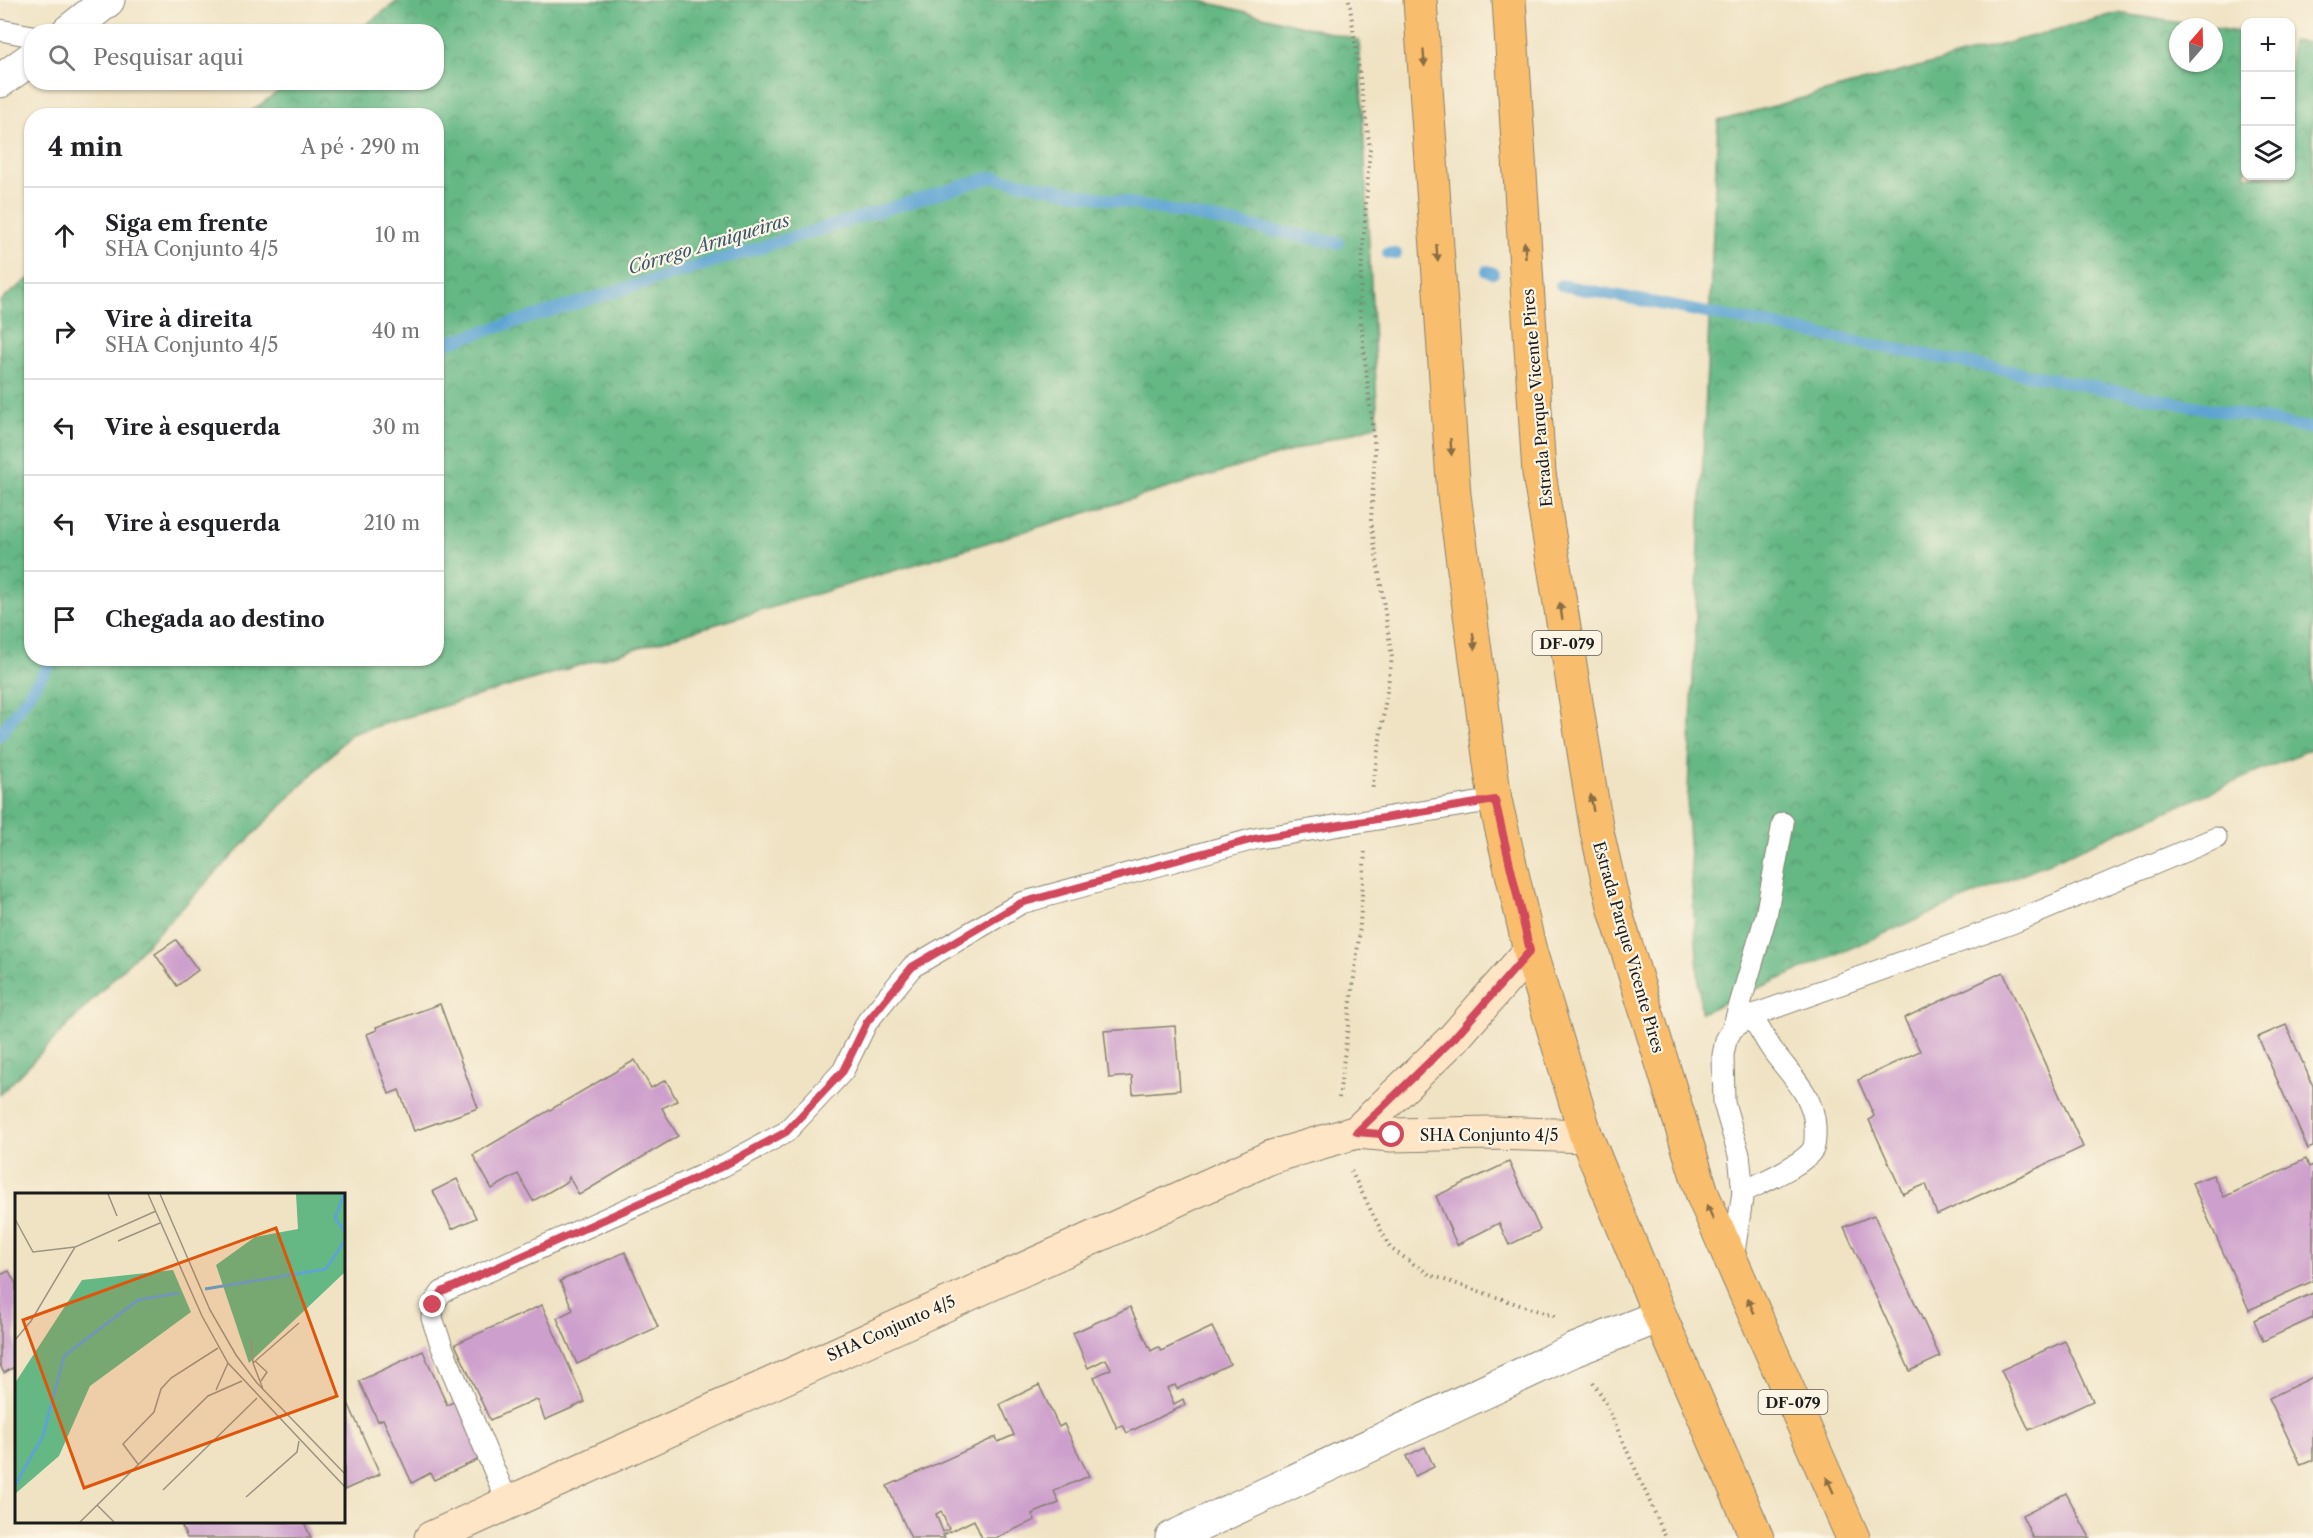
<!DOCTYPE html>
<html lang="pt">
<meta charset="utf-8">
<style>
body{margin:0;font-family:"Libre Caslon Text",serif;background:#f2f2f2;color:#202124}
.controls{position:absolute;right:18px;top:18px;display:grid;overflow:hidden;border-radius:12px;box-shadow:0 2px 4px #0004}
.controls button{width:54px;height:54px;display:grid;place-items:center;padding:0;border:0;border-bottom:2px solid #e0e0e0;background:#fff;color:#202124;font:30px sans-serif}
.compass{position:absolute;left:2169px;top:18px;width:54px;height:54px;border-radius:50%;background:#fff;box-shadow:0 2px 4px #0004;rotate:20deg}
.stop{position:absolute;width:18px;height:18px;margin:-14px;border:4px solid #d1495b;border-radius:50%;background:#fff}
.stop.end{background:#d1495b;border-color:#fff;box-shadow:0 2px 6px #0008}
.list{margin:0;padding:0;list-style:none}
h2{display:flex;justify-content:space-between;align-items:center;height:78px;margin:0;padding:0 24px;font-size:26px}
h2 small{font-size:20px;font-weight:400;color:#757577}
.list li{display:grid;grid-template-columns:39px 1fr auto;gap:18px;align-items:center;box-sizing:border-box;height:96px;padding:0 24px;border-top:2px solid #e0e0e0}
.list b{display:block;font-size:22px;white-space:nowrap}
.list p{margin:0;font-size:20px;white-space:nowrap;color:#757577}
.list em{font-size:20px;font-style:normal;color:#757577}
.icon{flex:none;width:33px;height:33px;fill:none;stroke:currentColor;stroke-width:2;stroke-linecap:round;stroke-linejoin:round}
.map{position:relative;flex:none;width:2313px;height:1538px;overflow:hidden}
.search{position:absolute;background:#fff;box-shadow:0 2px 4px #0004;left:24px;top:24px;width:420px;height:66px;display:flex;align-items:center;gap:15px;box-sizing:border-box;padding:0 21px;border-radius:24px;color:#757577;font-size:22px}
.panel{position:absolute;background:#fff;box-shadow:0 2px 4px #0004;left:24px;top:108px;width:420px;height:558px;border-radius:24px}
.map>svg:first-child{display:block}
</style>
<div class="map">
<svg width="2313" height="1538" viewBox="0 0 2313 1538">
<defs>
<pattern id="forest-crowns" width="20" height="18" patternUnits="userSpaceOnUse" patternTransform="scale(1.5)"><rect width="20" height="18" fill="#65b784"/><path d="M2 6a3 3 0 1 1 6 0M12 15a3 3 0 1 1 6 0" fill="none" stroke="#52946b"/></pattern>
</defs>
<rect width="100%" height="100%" fill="#fcf5e5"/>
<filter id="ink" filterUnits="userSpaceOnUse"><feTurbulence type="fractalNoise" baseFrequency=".0167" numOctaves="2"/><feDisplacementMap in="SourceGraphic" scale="12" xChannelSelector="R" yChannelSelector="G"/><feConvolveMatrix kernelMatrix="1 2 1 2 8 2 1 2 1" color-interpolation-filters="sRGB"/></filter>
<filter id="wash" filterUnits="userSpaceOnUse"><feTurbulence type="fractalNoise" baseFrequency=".008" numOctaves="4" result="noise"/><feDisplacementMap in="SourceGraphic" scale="24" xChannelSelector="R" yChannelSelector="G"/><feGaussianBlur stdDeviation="1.35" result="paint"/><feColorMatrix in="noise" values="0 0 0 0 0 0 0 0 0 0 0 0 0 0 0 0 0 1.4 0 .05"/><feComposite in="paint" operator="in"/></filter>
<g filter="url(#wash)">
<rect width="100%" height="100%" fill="#f0e3c4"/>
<g fill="url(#forest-crowns)" stroke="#406a50" stroke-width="1.5">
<path d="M399,0H1198L1359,40L1378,425L351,734L0,1095V301L31,277L32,658H436V116L246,115L290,83L436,82V32L357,31Z"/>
<path d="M2118,13L2206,27H2178V63H2214V28L2245,33L2246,176H2290L2291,40L2313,44V748L1701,1013L1687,813L1718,121Z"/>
</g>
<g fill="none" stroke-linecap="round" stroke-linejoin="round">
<g stroke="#5da4d3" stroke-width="12">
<path d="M1388,253L1396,254"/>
<path d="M1487,271L1493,273"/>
<path d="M1561,285L2313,429"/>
<path d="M436,346L992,177L1338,243"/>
<path d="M0,735L54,658"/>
</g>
</g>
<g id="blocks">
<g fill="#cd9fcc" fill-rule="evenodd">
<path d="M176,940L198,970L177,986L155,954Z"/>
<path d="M2003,972L2083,1147L1937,1215L1926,1184L1903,1194L1869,1120L1874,1116L1858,1080L1920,1051L1904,1018Z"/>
<path d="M440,1004L478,1108L414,1131L399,1090L389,1094L367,1034L377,1030L376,1027Z"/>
<path d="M2286,1025L2313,1086V1147L2308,1149L2258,1037Z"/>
<path d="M1175,1026L1180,1090L1133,1094L1132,1076L1109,1078L1104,1031Z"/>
<path d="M635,1060L651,1088L666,1080L677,1101L662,1108L678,1136L579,1195L569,1177L568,1181L533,1201L518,1174L492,1189L473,1155Z"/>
<path d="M2306,1159L2309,1167L2313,1165V1281L2249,1310L2192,1183L2213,1175L2224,1197Z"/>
<path d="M1509,1162L1540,1230L1509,1245L1499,1223L1457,1245L1436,1196Z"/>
<path d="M457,1179L476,1218L452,1229L433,1191Z"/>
<path d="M1874,1215L1940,1357L1910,1371L1844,1227Z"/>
<path d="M625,1252L658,1327L577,1364L557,1318L573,1310L560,1281Z"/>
<path d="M9,1271L16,1284V1366L4,1373L0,1365V1275Z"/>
<path d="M2313,1293V1318L2263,1341L2254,1320Z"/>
<path d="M542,1305L585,1402L545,1420L538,1401L534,1400L490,1420L455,1344Z"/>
<path d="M1130,1307L1151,1351L1158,1347L1161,1351L1212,1327L1230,1364L1177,1389L1175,1385L1167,1388L1174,1404L1183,1399L1185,1405L1127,1433L1123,1425L1117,1428L1094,1377L1111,1369L1106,1359L1088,1368L1073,1333Z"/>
<path d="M2065,1341L2093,1401L2029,1430L2001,1370Z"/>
<path d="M423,1351L447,1405L462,1398L488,1455L434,1480L430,1473L412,1483L383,1419L378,1421L359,1381Z"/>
<path d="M2313,1377V1460L2301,1465L2269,1398Z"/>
<path d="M1039,1385L1059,1427L1064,1424L1089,1476L1054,1491L1059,1503L1032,1514L1035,1520L996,1538H982L974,1520L943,1535L945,1538H911L887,1486L996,1437L998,1442L1014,1435L1000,1404ZM941,1511L949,1529L943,1532L936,1514Z"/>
<path d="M344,1394L380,1474L344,1490Z"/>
<path d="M1425,1447L1434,1467L1415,1476L1406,1456Z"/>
<path d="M2066,1493L2090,1538H2033L2022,1515Z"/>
<path d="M195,1522H304L311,1538H187L182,1527Z"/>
</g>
</g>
</g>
<g filter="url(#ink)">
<use href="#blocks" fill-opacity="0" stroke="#868070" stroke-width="1.5"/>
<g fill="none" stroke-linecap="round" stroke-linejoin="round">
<g stroke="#868070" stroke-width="23">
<g id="lane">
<path d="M0,30L32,36"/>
<path d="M1733,1028L1766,916L1783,823"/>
<path d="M1743,1192C1760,1183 1804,1165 1813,1149C1816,1143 1815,1132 1815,1126C1813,1094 1791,1076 1773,1051C1765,1040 1759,1027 1751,1016"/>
<path d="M1733,1259L1743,1192L1739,1155L1724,1103L1723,1055L1726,1040L1733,1028L1751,1016L2012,923L2216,838"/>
<path d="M508,1503L442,1347L432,1318L433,1305L442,1292L723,1166L786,1132L843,1071L867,1022L912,967L1021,903L1254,839L1495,800"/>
</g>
</g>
<g stroke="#868070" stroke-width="35">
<g id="street">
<path d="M68,32L108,0"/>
<path d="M0,81L32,58"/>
<path d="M1172,1538L1574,1350L1660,1316"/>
</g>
</g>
<g stroke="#868070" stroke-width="35">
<g id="secondary">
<path d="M1357,1132L1454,1038L1530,951"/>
<path d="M431,1538L1271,1157L1357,1132L1392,1135L1491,1133L1586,1136"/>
</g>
</g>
<g stroke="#868070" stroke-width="35">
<g id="primary">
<path d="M1420,0L1454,495L1495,800L1530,951L1586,1136L1660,1316L1757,1538"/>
<path d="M1509,0L1539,473L1597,832L1615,910L1703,1196L1853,1538"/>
</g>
</g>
<g stroke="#868070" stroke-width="4" stroke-dasharray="1.5 4.5" stroke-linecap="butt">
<path d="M1349,0L1370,148L1359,305L1375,451L1371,521L1392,658L1372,791"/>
<path d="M1339,1098L1359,937L1365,852"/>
<path d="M1351,1171L1390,1248L1430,1275L1553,1316L1555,1319"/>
<path d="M1593,1382L1605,1401L1666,1538"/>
</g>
<use href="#lane" stroke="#fff" stroke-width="21"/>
<use href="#street" stroke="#fff" stroke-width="33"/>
<use href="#secondary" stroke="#fde5c5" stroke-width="33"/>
<use href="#primary" stroke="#f9be6d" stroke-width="33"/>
</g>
<defs><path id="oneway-solid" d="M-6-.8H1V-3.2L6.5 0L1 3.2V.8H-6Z" transform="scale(1.5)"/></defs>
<g fill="#8a6d44">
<use href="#oneway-solid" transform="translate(1424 58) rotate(86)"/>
<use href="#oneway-solid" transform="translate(1525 250) rotate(-94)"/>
<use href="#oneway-solid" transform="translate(1437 253) rotate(86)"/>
<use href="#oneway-solid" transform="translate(1451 447) rotate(86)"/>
<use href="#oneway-solid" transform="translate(1561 611) rotate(-99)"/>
<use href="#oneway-solid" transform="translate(1474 641) rotate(82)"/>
<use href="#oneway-solid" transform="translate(1592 803) rotate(-99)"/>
<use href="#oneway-solid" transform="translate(1710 1212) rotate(-113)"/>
<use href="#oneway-solid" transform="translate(1751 1306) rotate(-114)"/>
<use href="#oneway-solid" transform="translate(1830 1485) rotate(-114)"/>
</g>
</g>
<g fill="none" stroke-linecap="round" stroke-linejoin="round" filter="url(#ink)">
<path stroke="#d1495b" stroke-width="8" d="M433,1305L442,1292L723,1166L786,1132L843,1071L867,1022L912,967L1021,903L1254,839L1495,800L1530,951L1454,1038L1357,1132L1392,1135"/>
</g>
<g text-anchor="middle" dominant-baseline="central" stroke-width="4.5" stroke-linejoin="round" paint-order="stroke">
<g fill="#fcf5e5" stroke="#5f5d58" stroke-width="1.5">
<rect x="1532.5" y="631" width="69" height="24" rx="4.5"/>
<rect x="1758.5" y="1390" width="69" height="24" rx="4.5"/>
</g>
<g font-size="15" font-weight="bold" fill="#1c1c1c">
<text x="1567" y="643">DF-079</text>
<text x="1793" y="1402">DF-079</text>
</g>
<g font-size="16" fill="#1c1c1c" stroke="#fcf5e5">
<text transform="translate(1537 398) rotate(-95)">Estrada Parque Vicente Pires</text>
<text transform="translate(1629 947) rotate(74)">Estrada Parque Vicente Pires</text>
<text x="1489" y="1135">SHA Conjunto 4/5</text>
<text transform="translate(891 1328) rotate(-24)">SHA Conjunto 4/5</text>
</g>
<g font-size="18" font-style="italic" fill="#39596e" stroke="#fcf5e5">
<text transform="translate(709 244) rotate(-17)">Córrego Arniqueiras</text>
</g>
</g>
<g transform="translate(15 1193)">
<rect width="330" height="330" fill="#f0e3c4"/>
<path d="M281,1H330V79L234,170L201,72L240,44L283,36ZM158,77L176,119L75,193L44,263L0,301V190L67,87Z" fill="#65b784"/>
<path fill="none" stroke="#5da4d3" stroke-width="3" d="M329,1L320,25L330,39M190,96L311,76L330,47M0,292L28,243L49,163L123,107L164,100"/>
<path fill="none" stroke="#9b9381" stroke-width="1.5" d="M93,1L102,23M133,1L187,123L213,170L330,294M145,1L195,117L221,162L242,190L330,281M0,26L18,59L60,54M103,48L145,30M236,146L238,170M0,147L16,128L60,54L141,18M240,168L252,179L246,188M248,196L238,170L284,130M201,197L213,170M123,271L108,251L139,219L146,196L156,185L203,155M148,297L242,205M231,304L282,259L284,248M82,312L99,329M65,329L193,203L227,188"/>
<path fill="#de560d" fill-opacity="0.15" stroke="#de560d" stroke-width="3" d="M261,35L322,203L69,295L8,127Z"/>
<rect width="330" height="330" fill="none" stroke="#1c1c1c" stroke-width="3"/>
</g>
</svg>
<div class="controls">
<button>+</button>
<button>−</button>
<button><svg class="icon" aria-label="layers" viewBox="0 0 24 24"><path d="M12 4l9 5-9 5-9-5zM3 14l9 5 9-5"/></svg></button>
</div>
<svg class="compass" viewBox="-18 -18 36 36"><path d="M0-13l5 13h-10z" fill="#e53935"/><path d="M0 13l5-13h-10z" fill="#757577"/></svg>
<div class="stop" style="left:1392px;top:1135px"></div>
<div class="stop end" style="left:433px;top:1305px"></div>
<div class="search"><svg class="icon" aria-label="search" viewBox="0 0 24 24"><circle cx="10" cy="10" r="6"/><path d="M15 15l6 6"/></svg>Pesquisar aqui</div>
<section class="panel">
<h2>4 min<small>A pé · 290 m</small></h2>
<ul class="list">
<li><svg class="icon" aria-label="ahead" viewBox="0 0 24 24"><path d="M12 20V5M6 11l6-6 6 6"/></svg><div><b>Siga em frente</b><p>SHA Conjunto 4/5</p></div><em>10 m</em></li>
<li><svg class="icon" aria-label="right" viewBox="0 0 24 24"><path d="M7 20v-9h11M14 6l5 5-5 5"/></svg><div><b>Vire à direita</b><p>SHA Conjunto 4/5</p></div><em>40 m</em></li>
<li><svg class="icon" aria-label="left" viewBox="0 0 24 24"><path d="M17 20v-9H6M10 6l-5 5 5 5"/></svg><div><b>Vire à esquerda</b></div><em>30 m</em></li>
<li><svg class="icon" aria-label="left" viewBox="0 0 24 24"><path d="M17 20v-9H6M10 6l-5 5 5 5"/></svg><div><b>Vire à esquerda</b></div><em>210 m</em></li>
<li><svg class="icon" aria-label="arrive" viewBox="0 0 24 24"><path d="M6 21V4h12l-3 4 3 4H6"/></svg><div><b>Chegada ao destino</b></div></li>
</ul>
</section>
</div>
